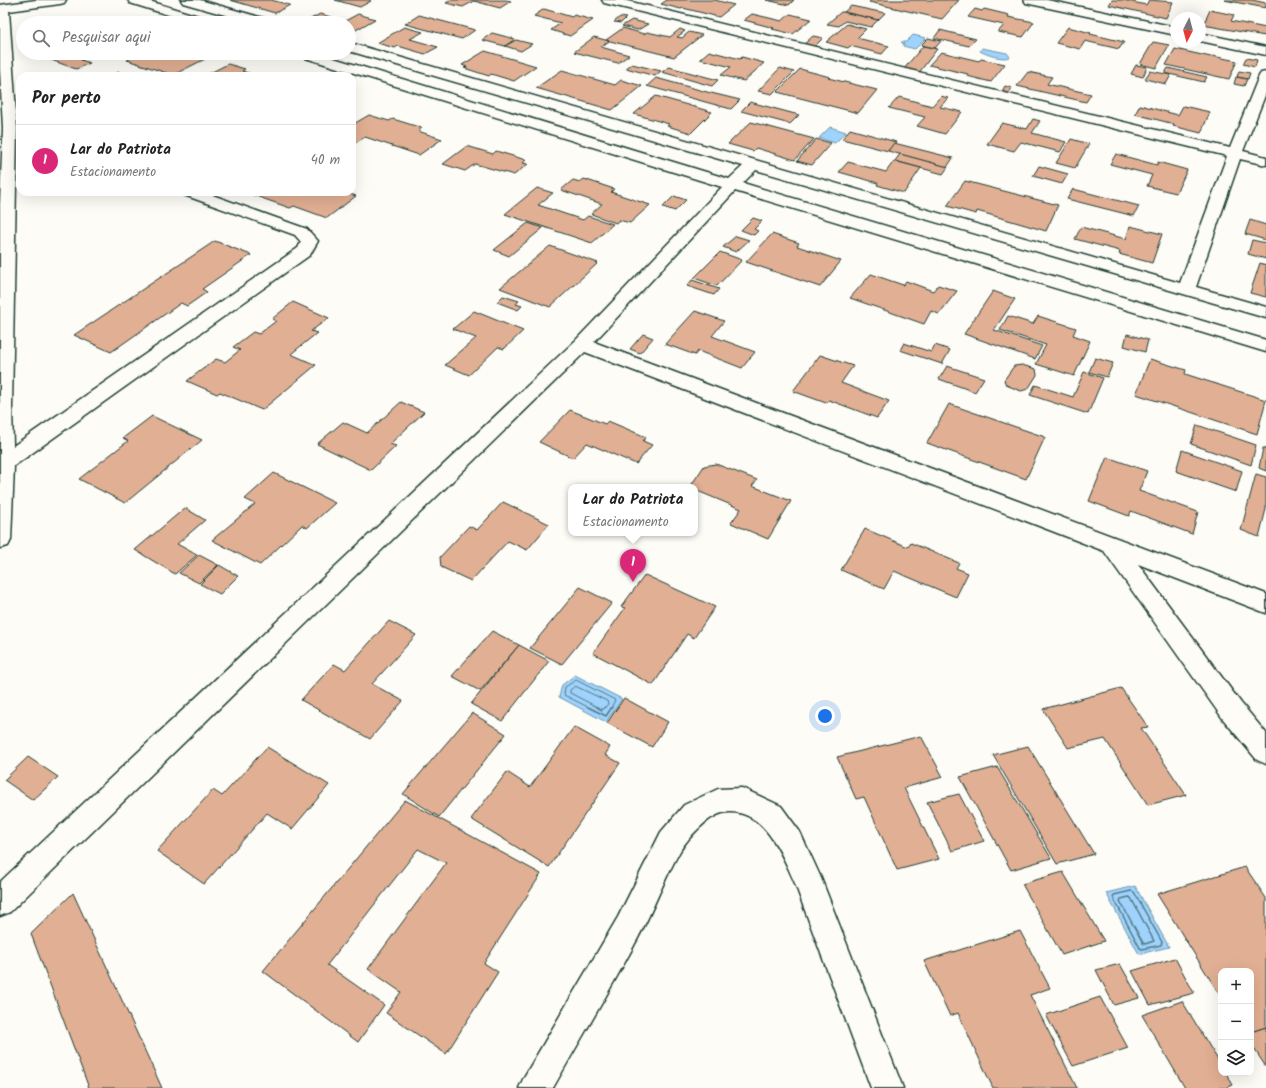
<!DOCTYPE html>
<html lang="pt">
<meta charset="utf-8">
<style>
body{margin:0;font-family:Kalam,sans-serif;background:#f2f2f2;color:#222}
.controls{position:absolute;right:12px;bottom:12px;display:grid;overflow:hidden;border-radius:8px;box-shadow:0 4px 16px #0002}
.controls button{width:36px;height:36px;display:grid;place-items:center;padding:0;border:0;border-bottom:1px solid #e0e0e0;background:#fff;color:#222;font:20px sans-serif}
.compass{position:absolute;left:1170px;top:12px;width:36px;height:36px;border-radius:50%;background:#fff;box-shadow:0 4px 16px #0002;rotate:186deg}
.you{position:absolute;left:825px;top:716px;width:14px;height:14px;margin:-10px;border:3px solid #fff;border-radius:50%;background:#1a73e8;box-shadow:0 0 0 6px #1a73e833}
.badge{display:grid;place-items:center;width:26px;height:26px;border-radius:50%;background:#db2777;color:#fff;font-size:13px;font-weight:700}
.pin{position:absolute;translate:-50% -33px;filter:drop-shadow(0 1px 2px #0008)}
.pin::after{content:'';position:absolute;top:21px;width:14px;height:12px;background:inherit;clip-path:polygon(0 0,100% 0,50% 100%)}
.popup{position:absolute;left:568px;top:484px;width:130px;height:52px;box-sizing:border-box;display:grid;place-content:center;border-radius:8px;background:#fff;filter:drop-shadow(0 1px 3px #0005);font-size:13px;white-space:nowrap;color:#767676}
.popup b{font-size:15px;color:#222}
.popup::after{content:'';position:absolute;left:50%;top:100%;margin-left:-8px;border:8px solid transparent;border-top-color:#fff}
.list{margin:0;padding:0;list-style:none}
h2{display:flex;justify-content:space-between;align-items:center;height:52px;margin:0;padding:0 16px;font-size:17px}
h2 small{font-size:13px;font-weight:400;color:#767676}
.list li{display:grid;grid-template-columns:26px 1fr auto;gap:12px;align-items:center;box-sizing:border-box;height:72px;padding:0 16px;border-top:1px solid #e0e0e0}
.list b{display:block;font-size:15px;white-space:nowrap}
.list p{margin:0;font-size:13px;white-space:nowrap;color:#767676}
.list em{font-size:13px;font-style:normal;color:#767676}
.icon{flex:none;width:22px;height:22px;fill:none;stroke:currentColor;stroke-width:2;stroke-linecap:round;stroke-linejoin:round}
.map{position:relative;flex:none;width:1266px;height:1088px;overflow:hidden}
.search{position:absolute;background:#fff;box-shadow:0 4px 16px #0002;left:16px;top:16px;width:340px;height:44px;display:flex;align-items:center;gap:10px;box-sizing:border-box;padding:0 14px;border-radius:22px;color:#767676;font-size:15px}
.panel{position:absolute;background:#fff;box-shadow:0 4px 16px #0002;left:16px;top:72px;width:340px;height:124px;border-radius:12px}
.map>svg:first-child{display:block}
</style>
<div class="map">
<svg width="1266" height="1088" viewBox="0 0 1266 1088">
<rect width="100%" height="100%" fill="#fdfcf7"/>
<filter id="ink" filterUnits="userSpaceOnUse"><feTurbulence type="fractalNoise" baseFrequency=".025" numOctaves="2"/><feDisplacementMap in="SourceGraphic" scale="8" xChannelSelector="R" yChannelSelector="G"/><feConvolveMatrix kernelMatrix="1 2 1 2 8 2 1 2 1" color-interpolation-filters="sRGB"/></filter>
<g filter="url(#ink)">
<g fill="#9fd2fc" stroke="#6c96ac">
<path d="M913,35L926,38L915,49L903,46L904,44L901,42H906Z"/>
<path d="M982,48L1007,53L1010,57C1002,60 987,55 980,51Z"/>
<path d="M830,127L846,132L835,143L819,138Z"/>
<path d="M575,675L622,699L606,722L559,697L562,685Z"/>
<path d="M1135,886L1169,947L1139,954L1106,893Z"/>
</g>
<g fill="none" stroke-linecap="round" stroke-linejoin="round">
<g stroke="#527984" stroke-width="1">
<path d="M590,708L564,695L565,687L576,680L615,700L611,708"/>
<path d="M599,708L570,693V690L575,686L607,701L608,704L604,708"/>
</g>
<g stroke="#527984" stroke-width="1.5">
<path d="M588,707L606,716L612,707"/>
<path d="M597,707L602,710L605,707"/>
<path d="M1131,891L1134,892L1162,942L1161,945L1142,949L1140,948L1113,897L1114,895Z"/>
<path d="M1129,897L1131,898L1154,941L1145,944L1143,943L1120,901L1121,899Z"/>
</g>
</g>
<g fill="#e1af93" stroke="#1f3d34">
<path d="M230,0H271L290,5L275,13Z"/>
<path d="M335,0H369L371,1L360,7Z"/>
<path d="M450,0H506L511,1L500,8L474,1L463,7L446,3Z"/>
<path d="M667,0H715L734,5L719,17L683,8L681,9L661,4Z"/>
<path d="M766,0H794L789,5Z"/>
<path d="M871,0H959L942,19L869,2Z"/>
<path d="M1112,0H1123L1146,5L1149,0L1173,2L1166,18L1109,5Z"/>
<path d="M1224,0H1252L1266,3V8Z"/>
<path d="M851,6L885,13L878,20L844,12Z"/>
<path d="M544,9L572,17L574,15L593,20L570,36L551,30L561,23L534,16Z"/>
<path d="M975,9L982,11L984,9L1009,15L1008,17L1034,22L1023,37L998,32L1004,25L968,17Z"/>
<path d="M1210,10L1234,15L1231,21L1266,28L1265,36L1203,25Z"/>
<path d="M841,12H843L878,20L871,27L845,21L839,26L827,24Z"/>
<path d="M320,14L345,21L358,14L375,19L349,34V23H314L307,21Z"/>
<path d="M752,14L782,21L790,14L811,19L793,34L772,29L774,28L744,20Z"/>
<path d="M419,15L475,30L462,39L405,24Z"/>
<path d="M620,17L626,18L621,23L614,22Z"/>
<path d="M81,19L93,23H71Z"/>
<path d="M632,20L648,24L638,30L622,26Z"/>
<path d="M847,24L866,29L857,38L889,46L882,54L850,46L848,48L826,42Z"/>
<path d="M404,27L423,32L410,39L438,47L425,54L398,46L395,48L377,43Z"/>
<path d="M1068,27L1091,33L1090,34L1124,42L1119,49L1085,41L1080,49L1056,43Z"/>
<path d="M623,28L644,34L647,32L670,37L680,29L685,31L677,37L682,38L689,32L702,35L674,57L606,40Z"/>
<path d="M940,30L976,39L969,46L934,38Z"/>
<path d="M492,33L515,39L505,46L482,40Z"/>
<path d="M813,36L823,38L812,49L802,46Z"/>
<path d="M594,37L609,41L601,47L629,55L618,63L574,52Z"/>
<path d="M928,38L941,41L935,48L921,45Z"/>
<path d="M516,40L532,44L521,51L505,46Z"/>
<path d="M1153,42L1169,45L1156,68L1140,64Z"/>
<path d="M923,46L937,49L918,74L903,70Z"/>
<path d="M1175,49L1211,57L1212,56L1237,61L1229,79L1166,65Z"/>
<path d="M485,51L536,66L514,81L491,74L489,76L464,68L467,67L462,65Z"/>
<path d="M709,51L740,59L742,57L764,63L744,81L721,75L731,67L700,59Z"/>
<path d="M941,52L979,61L981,59L1005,64L991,82L967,76L968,74L929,65Z"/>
<path d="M32,53H96L81,60L90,63L76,69Z"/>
<path d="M141,53H196L209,57L173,75L127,60Z"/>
<path d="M1246,58L1257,60L1255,67L1243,64Z"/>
<path d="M228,64L245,69L242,71L258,76H204Z"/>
<path d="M632,64L661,71L655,76L626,68Z"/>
<path d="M1136,65L1147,67L1143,77L1131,74Z"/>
<path d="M669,67L718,80L712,86L662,72Z"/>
<path d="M780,68L794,72L772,94L758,91Z"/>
<path d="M1168,68L1207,77L1204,82L1165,73Z"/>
<path d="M800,69L830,77L828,78L877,90L858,113L777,92Z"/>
<path d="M562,70L615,85L621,80L642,86L612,110L536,88Z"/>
<path d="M1150,71L1171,75L1166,84L1145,79Z"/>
<path d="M1239,71L1250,73L1248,79L1237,77Z"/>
<path d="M119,72L133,76H111Z"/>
<path d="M1028,72L1052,77L1047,84L1091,94L1086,102L1017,86Z"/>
<path d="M1236,77L1247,79L1244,86L1234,84Z"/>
<path d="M656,78L707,92L740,100L731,109L647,86Z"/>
<path d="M1005,86L1012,88L1007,96L1000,95Z"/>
<path d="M656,96L712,112L691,133L667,126L669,124L634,114Z"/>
<path d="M941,96L948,98L940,107L962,112L945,134L917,126L925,117L889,108L899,97L932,106Z"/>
<path d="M750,102L799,115L790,124L741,111Z"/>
<path d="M1140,105L1178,115L1183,106L1210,112L1201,133L1173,126L1174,124L1135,114Z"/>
<path d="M369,115L389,121L393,119L422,128L418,131L442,139L419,155L365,137L352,145V125Z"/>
<path d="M1033,119L1040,121L1032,133L1066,142L1060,152L1021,142L1014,151L987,144L1002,123L1027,129Z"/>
<path d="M751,122L814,139L795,160L756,148L753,151L728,144Z"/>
<path d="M850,129L896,142L888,151L842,139Z"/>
<path d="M816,139L831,143L812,165L797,161Z"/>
<path d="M1071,139L1089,144L1075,168L1056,163Z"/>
<path d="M894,143L953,158L947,167L888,151Z"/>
<path d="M467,146L493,154L496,151L526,160L523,163L528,164L514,175L475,164L465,171L443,164Z"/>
<path d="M900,154L948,167L943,174L895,161Z"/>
<path d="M1116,154L1157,165L1158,162L1187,170L1176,193L1147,186L1152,175L1110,164Z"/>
<path d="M894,161L921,168L904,193L877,185L878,183L839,172L848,162L886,172Z"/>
<path d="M1039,166L1068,174L1062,184L1033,176Z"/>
<path d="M584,179L614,189L611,192L650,205L630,223L619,220L616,223L591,214L602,204L561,190L573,180L580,182Z"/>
<path d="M965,181L1058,205L1046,231L977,211L976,214L947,206Z"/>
<path d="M537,188L553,193L538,205L583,220L588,216L613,224L592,243L505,214Z"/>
<path d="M1073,189L1139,206L1134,216L1067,199Z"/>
<path d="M258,192H344L356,196L327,218L294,206L290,208L253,195Z"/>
<path d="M674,196L686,200L675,211L663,207Z"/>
<path d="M753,218L762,221L754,229L758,231L754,235L741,230Z"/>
<path d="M1250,220L1266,225V240L1245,234Z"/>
<path d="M528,223L543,228L509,256L494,250Z"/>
<path d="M1130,226L1162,234L1152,263L1119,254L1120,251L1075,239L1081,227L1126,239Z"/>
<path d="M772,234L799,243L797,246L841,261L820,287L746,262Z"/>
<path d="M736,236L749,240L736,252L723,247Z"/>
<path d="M1252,240L1266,243V259L1248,254Z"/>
<path d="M215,241L251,255L202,289L207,292L187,306L181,303L111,352L74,335Z"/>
<path d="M550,246L598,263L550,307L500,288Z"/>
<path d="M720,252L742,260L717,286L694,278Z"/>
<path d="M1260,263L1266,265V297L1250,293Z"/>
<path d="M871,274L903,285L906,281L933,291L938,285L957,291L939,314L931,311L924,324L850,298Z"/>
<path d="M692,280L719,289L714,295L687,286Z"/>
<path d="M993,291L1015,299L994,330L1042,346L1035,359L964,334Z"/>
<path d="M503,296L519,301L516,304L522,306L518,310L497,302Z"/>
<path d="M293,302L329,318L311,331L317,333L291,354L316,365L262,410L220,392L217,394L187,381L216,359L225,362L240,350L233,347L253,332L259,334L276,321L272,319Z"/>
<path d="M474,311L523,331L504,349L498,347L469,375L445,365L476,338L453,329Z"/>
<path d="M695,311L724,321L712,336L755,352L742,368L698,351L695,355L665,344Z"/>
<path d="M1008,316L1033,324L1038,316L1076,328L1073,335L1090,341L1074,376L1036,364L1046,345L1000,330Z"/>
<path d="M643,334L653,338L640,353L630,349Z"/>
<path d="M1127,334L1148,340L1145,352L1124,346Z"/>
<path d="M904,343L931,352L935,345L950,350L942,364L900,350Z"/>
<path d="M820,355L853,366L841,383L889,401L877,418L829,400L826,403L793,391Z"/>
<path d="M1095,358L1113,363L1107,377L1089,372Z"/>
<path d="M1150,359L1186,370L1185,374L1266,400L1257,434L1136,394Z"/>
<path d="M1022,365L1036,369L1037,375L1028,389L1021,391L1006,385L1004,380L1014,366Z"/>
<path d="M947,366L984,378L975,392L939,379Z"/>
<path d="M1084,372L1103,378L1088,414L1030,395L1035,385L1073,397Z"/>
<path d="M401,402L424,412L390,444L396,446L371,470L317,444L343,422L367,433Z"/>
<path d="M949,404L1045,437L1026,479L927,443Z"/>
<path d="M570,410L605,424L608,421L646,437L643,441L652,445L636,464L587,443L573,458L539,442Z"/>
<path d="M152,416L202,440L125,503L79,479L128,441L123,438Z"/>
<path d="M1197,425L1256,445L1251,465L1191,444Z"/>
<path d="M1263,448H1266V471L1259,468Z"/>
<path d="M1182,450L1242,471L1236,492L1176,471Z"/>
<path d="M1107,457L1147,471L1139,491L1198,512L1192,534L1131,511L1129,516L1089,501Z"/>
<path d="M716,464L757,480L752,486L791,501L768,539L731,523L741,509L695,490V487H690L704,466Z"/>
<path d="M274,473L335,503L307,528L302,525L260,565L212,540L255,504L245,499Z"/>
<path d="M1256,474L1266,477V509L1259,537L1241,530Z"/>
<path d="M503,502L549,524L527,550L508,541L471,581L441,567L440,557L469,526L477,530Z"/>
<path d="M185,508L205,520L177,544L197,555L175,574L135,550Z"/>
<path d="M865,529L908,547L911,543L959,563L956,568L968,573L956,597L894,571L884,589L841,570Z"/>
<path d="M199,555L218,565L199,583L179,573Z"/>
<path d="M219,565L238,576L220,594L200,584Z"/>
<path d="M645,575L715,607L694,638L687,634L653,685L593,653L625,608L621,607Z"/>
<path d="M580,587L612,603L562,664L530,648Z"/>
<path d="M389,621L416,635L372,684L403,701L370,739L301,700L334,664L345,670Z"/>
<path d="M492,631L519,645L480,691L452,676Z"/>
<path d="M519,645L549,661L502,721L471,704Z"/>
<path d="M1121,688L1148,727L1141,728L1186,795L1148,805L1105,739L1068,748L1043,709Z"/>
<path d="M624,698L668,722L652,747L607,723Z"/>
<path d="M472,713L506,734L439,817L403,794Z"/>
<path d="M574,727L610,747L605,755L620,763L549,867L471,819L507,772L530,787Z"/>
<path d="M921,736L943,777L904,788L939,859L897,870L864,797L856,799L837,757Z"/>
<path d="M1028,746L1094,854L1057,864L993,755Z"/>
<path d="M267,747L329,785L292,829L267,813L204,884L157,851L213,790L222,796Z"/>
<path d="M28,757L58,777L33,800L4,780Z"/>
<path d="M997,767L1051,858L1011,870L960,777Z"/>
<path d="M959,794L984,841L952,851L927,802Z"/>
<path d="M405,800L541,874L484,963L498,972L446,1054L386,1013L401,992L368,969L446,863L418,849L327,965L384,1005L358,1042L263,971Z"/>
<path d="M1245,867L1266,898V1027L1251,1032V971H1221V997L1157,894Z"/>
<path d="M1063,872L1104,941L1062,955L1022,884Z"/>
<path d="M73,893L162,1088H89L31,934Z"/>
<path d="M1020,931L1050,988L1030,995L1077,1088H993L958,1013L950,1016L924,961Z"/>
<path d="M1175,958L1194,993L1150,1005L1132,971Z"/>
<path d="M1120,964L1139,998L1114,1005L1096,970Z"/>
<path d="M1100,997L1128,1048L1073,1066L1046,1015Z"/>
<path d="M1182,1001L1221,1065V1073H1226L1233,1085L1226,1088H1185L1142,1015Z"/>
<path d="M1266,1027V1067L1251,1044V1032Z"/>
</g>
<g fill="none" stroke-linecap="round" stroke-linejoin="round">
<g stroke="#1f3d34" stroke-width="3">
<g id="minor">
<path d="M36,0H66L64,3L60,4L9,11L17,128L12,407L13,446L298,248L301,242L295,235L184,195L181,192H204L307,229L318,241L310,255L14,466L11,540L8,546L0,548V204L3,128L0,70V5Z"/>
<path d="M128,0H146L211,20L213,23H194L130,3Z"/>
<path d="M181,0H200L270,20L272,23H253L183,3Z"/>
<path d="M602,0H623L1230,148L1259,76L1261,73L1266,72V93L1243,151L1266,157V165L1240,159L1196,287L1266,307V318L756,170L743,183L1266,340V352L735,191L594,342L1266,594V613L1138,564L1241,703L1266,733V764L1257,760L1223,719L1104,551L585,352L10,912L0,916V882L576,340L722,187L299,56L298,53H317L729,179L743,166L349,51V43L354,44L1180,283L1227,156L604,3Z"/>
<path d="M1024,0H1047L1176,27V35L1030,4L1026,3Z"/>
<path d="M1200,33L1266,47V55L1200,41Z"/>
<path d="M742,788L781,806L800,832L821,878L903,1088H871L794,881C781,852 762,805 722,813C707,817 688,838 680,851C664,879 653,910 638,938C611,989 581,1038 553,1088H519L524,1077L618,917L661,832L684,805L718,789Z"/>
</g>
</g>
<use href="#minor" fill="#fdfcf7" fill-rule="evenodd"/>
</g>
</g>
</svg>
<div class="controls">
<button>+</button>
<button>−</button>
<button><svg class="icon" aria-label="layers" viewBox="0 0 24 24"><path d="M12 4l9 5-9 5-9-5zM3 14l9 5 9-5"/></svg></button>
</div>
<svg class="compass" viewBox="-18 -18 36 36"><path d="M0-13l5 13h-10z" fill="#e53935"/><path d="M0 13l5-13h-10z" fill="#767676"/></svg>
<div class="you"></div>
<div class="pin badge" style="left:633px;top:582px">1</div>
<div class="popup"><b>Lar do Patriota</b>Estacionamento</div>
<div class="search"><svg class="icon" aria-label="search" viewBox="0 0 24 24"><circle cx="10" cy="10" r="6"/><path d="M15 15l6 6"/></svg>Pesquisar aqui</div>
<section class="panel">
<h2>Por perto<small></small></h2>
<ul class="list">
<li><span class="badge">1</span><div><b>Lar do Patriota</b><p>Estacionamento</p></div><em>40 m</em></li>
</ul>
</section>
</div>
